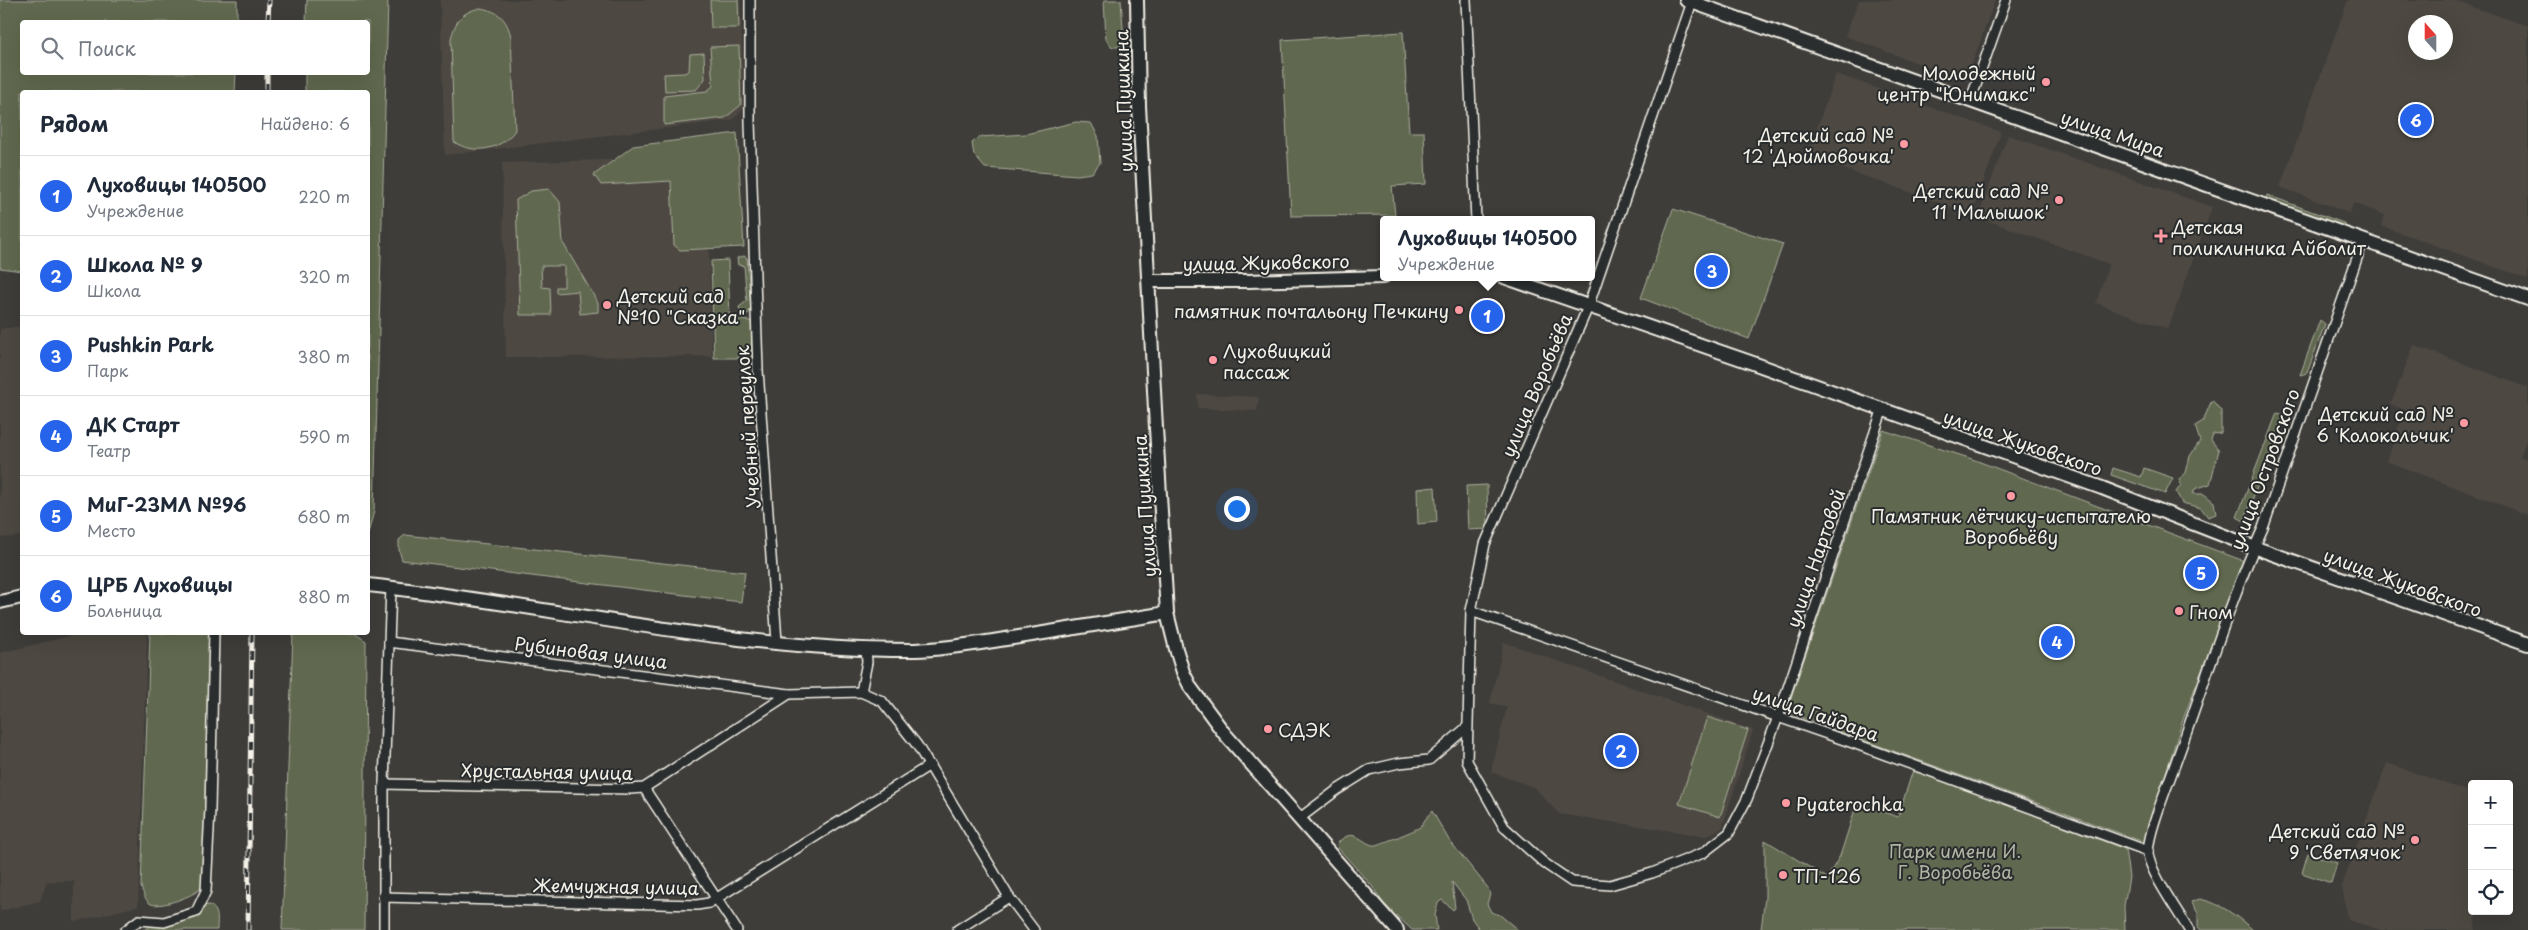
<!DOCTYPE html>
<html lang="ru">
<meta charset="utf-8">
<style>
body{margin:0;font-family:"Playpen Sans",sans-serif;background:#f2f2f3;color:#1f2937}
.controls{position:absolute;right:15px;bottom:15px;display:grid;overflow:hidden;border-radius:5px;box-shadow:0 5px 20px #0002}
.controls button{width:45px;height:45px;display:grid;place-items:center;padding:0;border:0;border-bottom:1px solid #e0e1e3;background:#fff;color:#1f2937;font:25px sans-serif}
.compass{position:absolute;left:2408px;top:15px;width:45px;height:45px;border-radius:50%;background:#fff;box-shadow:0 5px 20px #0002;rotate:339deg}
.you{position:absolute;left:1236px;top:508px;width:18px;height:18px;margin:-12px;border:4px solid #fff;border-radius:50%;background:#1a73e8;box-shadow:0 0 0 8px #1a73e833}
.badge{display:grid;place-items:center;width:32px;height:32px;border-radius:50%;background:#2563eb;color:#fff;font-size:16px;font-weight:700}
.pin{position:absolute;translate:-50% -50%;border:2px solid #fff;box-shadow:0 1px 5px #0006}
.popup{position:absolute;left:1380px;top:216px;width:215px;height:65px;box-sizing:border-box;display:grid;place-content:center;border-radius:5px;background:#fff;filter:drop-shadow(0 1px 4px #0005);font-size:16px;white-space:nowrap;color:#747a83}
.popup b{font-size:19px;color:#1f2937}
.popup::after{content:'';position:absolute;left:50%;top:100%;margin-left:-10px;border:10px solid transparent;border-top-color:#fff}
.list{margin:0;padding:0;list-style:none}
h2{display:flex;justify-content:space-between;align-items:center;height:65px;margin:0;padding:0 20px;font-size:21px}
h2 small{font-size:16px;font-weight:400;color:#747a83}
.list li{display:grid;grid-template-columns:32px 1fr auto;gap:15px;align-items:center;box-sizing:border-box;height:80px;padding:0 20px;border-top:1px solid #e0e1e3}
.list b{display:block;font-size:19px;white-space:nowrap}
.list p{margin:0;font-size:16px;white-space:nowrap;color:#747a83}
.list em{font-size:16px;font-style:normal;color:#747a83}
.icon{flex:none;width:28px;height:28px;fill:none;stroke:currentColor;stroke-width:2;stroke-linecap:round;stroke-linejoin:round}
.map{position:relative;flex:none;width:2528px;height:930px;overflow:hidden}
.search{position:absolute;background:#fff;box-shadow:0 5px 20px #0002;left:20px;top:20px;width:350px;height:55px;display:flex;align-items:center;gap:12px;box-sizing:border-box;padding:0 18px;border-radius:5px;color:#747a83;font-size:19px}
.panel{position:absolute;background:#fff;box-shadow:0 5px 20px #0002;left:20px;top:90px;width:350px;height:545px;border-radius:5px}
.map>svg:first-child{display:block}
</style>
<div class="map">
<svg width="2528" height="930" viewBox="0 0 2528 930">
<rect width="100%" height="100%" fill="#3f3d3a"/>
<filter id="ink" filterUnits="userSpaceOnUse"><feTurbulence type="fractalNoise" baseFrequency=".02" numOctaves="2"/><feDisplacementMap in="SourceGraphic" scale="10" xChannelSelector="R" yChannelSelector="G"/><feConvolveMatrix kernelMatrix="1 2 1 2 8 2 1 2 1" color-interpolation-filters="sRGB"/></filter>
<g filter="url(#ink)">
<g fill="#4e4843" fill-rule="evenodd">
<path d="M440,0H740L745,108L732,120L445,155Z"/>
<path d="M1859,0H1995L1966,81L1845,36Z"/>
<path d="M2348,0H2452L2528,26V279L2382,226L2385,215L2354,203L2349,213L2280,187ZM2416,22H2446V52H2416Z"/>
<path d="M1836,74L2001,132L1972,214L1807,156Z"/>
<path d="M2008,135L2212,207L2168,329L2096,303L2109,264L1978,217Z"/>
<path d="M706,157L712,356L506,357L502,163Z"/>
<path d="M22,326V536L0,538V329Z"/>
<path d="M2414,345L2528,388V436L2520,456L2528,460V515L2386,461L2405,410L2391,404Z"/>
<path d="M1197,394L1259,397L1257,411L1198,408Z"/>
<path d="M82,633H147L138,906L74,922V881H47L40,901L0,911V653Z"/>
<path d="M1504,642L1753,730L1722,828L1705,836L1559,814L1534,787L1491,772L1507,707L1490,703Z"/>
<path d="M2387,763L2472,793V911H2477L2475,930H2381L2348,920L2342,886Z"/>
</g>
<g fill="#616950" stroke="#aaad9c">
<path d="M0,0H237V22H22V72L236,73L235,92H22V271L0,268Z"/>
<path d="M307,0H388L374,511L368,534V92H305V73L368,72V22H306Z"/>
<path d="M710,0H738L739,28H711Z"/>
<path d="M1104,0H1121L1124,42L1119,47H1112L1106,39Z"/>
<path d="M480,8C499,11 507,19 511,37L515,130C502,150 474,155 454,142L451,39C455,21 462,12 480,8Z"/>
<path d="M1403,32L1409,132H1424L1426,184L1392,186L1395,215L1291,216L1282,40Z"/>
<path d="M739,46L741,105L725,118L664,125V96L707,91L713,86L710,47Z"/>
<path d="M704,53L705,79L696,90L665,91L664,74L684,73L689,71L690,54Z"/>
<path d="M1076,122L1091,123L1098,136L1100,163L1092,173L1077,175L985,168L974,155L972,143L980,137L1026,134Z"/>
<path d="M737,133L744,247L680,250L674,245L671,181L601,185L594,175L633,146Z"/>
<path d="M549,189L560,202L563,243L598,303V312L580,314L578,291L556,293V287H564V266H541L542,287L550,288L551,315H520L516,200L531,191Z"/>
<path d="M2267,195L2346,224L2339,228L2266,201Z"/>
<path d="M1673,209L1783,244L1749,339L1641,298Z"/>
<path d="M744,256L747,258L751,309L748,314L741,313L739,307L747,301L744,266L738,265L737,258Z"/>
<path d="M728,260L730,319L750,321L752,323L751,356L748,358H714L711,261Z"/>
<path d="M2320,320L2325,324L2307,373L2300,375Z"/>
<path d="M2212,400L2221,411V433L2213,434L2211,440L2219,450L2210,484L2195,489L2193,494H2204L2214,502L2216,514L2208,517L2201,508L2182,503L2176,492L2181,485L2179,479L2186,473L2190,456L2200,441L2195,426L2203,421Z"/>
<path d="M2277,413L2285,415L2244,521L2237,517Z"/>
<path d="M1883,430L1972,459L2244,561L2182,722L2144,842L1786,712Z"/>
<path d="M2113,468L2141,477L2144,468L2173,478L2165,494L2111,475Z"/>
<path d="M1487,485L1488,529L1468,530L1466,486Z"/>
<path d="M1435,487L1437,522L1418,524L1417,489Z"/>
<path d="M405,535L745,572L741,602L402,560L399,550V540Z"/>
<path d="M150,633H211L213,851C211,864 210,878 201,888C194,896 161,908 151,904C145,901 143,892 141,887Z"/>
<path d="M293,633H354L366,641L364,930H282Z"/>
<path d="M1707,717L1748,730L1720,817L1679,804Z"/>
<path d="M1913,770L2125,849L2129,877L2124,906L2125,930H1761L1765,897V840L1827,878L1840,856L1857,803L1898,817Z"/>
<path d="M1432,811L1449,840L1488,888L1490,894L1487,904L1491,912L1500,915L1518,930H1480L1472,919L1466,900L1452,882L1455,908L1453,910L1442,900L1438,903L1435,915L1437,930H1412L1383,903L1372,886L1338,848L1337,844C1355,823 1363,847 1376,845C1381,844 1416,830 1420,827C1424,822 1427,816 1432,811Z"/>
<path d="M2308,853L2337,863L2331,883L2302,873Z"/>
<path d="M2200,899C2220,903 2237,916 2253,930H2201L2198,927V913L2191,902Z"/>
<path d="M209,905C220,910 217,920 217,930H144C164,917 186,909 209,905Z"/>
</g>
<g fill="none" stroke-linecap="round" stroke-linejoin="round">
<g stroke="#f4f1e8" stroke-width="12">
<g id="street">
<path d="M750,0V122L758,370L777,642"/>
<path d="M1466,0L1476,220"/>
<path d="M1692,2L1588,307L1485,544L1471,611L1467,761L1504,827L1544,863L1572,882L1610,885L1652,873L1703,853L1729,833L1747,799L1778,717L1882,411"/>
<path d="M1970,102L2006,0"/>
<path d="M1471,611L1853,743L2148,851"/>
<path d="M389,642L789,694"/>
<path d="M861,692L867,662L866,649"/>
<path d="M384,784L630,789L644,788L789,694L861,692L882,701L917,745L1009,897L1034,930"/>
<path d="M644,788L737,930"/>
<path d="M1300,818L1337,790L1369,770L1399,763L1429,760L1466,728"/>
<path d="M383,897L697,905L709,903L930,765"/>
<path d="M126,930L139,920L164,922L196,912L206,891L210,809L214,632"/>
<path d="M384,930V784L391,587"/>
<path d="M957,930L1009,897"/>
<path d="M2189,930C2179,913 2149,871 2148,853C2148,832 2169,782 2177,759C2205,682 2229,603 2263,528L2363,241"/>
</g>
</g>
<g stroke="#f4f1e8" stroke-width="16">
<g id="secondary">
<path d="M1137,0L1139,106L1156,428L1167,613L1176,649L1183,672L1191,688L1224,733L1397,930"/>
<path d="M1686,0L2528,299"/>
<path d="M1504,277L1750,362L2102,488L2253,547L2528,644"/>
<path d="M1150,281H1248L1383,277"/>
<path d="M368,585C549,605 731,651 915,650C950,649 985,642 1019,637C1069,629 1118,621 1167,613"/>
<path d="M0,602L22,597"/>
</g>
</g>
<use href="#street" stroke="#2a2d2e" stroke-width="9"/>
<use href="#secondary" stroke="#2a2d2e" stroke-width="12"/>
<g stroke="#f4f1e8" stroke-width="5">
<g id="rail">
<path d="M268,22L269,0"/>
<path d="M267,92V72"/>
<path d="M248,930L252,632"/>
</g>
</g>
<use href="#rail" stroke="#2a2d2e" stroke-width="3" stroke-dasharray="9" stroke-linecap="butt"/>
</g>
</g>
<g fill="#ff9aa2" stroke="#2a2d2e" stroke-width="2">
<circle cx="2046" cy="82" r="5"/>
<circle cx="1904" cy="144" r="5"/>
<circle cx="2059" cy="200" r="5"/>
<path d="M2158.5 228.5h5v5h5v5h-5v5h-5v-5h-5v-5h5z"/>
<circle cx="607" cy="305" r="5"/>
<circle cx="1459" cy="310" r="5"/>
<circle cx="1213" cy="360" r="5"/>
<circle cx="2464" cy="423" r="5"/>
<circle cx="2011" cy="496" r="5"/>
<circle cx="2179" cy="611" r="5"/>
<circle cx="1268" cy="729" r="5"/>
<circle cx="1786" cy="803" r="5"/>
<circle cx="2415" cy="840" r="5"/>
<circle cx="1783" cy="875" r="5"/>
</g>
<g text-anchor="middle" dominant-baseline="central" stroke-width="4" stroke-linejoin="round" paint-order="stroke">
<g font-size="18" fill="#f4f1e8" stroke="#2a2d2e" text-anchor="start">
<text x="2036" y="72" text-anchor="end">Молодежный<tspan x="2036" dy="21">центр "Юнимакс"</tspan></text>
<text x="1894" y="134" text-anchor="end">Детский сад №<tspan x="1894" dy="21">12 'Дюймовочка'</tspan></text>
<text x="2049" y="190" text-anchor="end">Детский сад №<tspan x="2049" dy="21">11 'Малышок'</tspan></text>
<text x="2172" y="226">Детская<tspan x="2172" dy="21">поликлиника Айболит</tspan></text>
<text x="617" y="295">Детский сад<tspan x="617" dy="21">№10 "Сказка"</tspan></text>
<text x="1449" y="310" text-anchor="end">памятник почтальону Печкину</text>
<text x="1223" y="350">Луховицкий<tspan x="1223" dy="21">пассаж</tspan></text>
<text x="2454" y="413" text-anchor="end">Детский сад №<tspan x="2454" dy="21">6 'Колокольчик'</tspan></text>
<text x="2011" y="515" text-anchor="middle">Памятник лётчику-испытателю<tspan x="2011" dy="21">Воробьёву</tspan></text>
<text x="2189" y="611">Гном</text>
<text x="1278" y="729">СДЭК</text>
<text x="1796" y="803">Pyaterochka</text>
<text x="2405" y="830" text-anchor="end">Детский сад №<tspan x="2405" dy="21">9 'Светлячок'</tspan></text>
<text x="1793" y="875">ТП-126</text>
</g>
<g font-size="18" fill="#f4f1e8" stroke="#2a2d2e">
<text transform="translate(1123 101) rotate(-92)">улица Пушкина</text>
<text transform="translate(2113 133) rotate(19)">улица Мира</text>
<text transform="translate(1266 262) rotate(-1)">улица Жуковского</text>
<text transform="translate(1536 385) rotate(-67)">улица Воробьёва</text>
<text transform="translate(747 427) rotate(-94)">Учебный переулок</text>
<text transform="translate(2023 442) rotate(19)">улица Жуковского</text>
<text transform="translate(2264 469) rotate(-70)">улица Островского</text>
<text transform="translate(1144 506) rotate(-94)">улица Пушкина</text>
<text transform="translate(1815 558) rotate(-71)">улица Нартовой</text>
<text transform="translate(2403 582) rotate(20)">улица Жуковского</text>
<text transform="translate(591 652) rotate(7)">Рубиновая улица</text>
<text transform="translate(1816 713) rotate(19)">улица Гайдара</text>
<text transform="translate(547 771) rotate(1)">Хрустальная улица</text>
<text transform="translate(616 886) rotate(1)">Жемчужная улица</text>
</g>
<g font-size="18" fill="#b2b4a4" stroke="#2a2d2e">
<text x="1955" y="850">Парк имени И.<tspan x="1955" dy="21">Г. Воробьёва</tspan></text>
</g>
</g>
</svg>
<div class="controls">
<button>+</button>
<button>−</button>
<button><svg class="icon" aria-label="locate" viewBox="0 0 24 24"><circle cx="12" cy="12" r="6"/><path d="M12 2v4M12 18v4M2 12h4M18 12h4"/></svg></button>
</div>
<svg class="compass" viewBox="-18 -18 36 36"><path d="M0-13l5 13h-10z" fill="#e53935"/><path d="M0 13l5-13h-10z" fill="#747a83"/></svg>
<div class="you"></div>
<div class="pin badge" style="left:1487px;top:316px">1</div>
<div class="popup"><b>Луховицы 140500</b>Учреждение</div>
<div class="pin badge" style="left:1621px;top:751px">2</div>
<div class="pin badge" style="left:1712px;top:271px">3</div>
<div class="pin badge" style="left:2057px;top:642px">4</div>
<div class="pin badge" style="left:2201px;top:573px">5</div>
<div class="pin badge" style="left:2416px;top:120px">6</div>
<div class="search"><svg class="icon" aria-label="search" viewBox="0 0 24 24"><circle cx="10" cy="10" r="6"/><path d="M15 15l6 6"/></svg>Поиск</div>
<section class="panel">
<h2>Рядом<small>Найдено: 6</small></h2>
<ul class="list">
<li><span class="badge">1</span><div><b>Луховицы 140500</b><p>Учреждение</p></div><em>220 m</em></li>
<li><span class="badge">2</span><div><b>Школа № 9</b><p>Школа</p></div><em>320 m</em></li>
<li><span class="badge">3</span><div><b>Pushkin Park</b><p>Парк</p></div><em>380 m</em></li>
<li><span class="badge">4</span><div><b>ДК Старт</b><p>Театр</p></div><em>590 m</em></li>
<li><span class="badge">5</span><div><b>МиГ-23МЛ №96</b><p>Место</p></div><em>680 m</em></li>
<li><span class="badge">6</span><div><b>ЦРБ Луховицы</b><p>Больница</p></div><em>880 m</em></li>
</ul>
</section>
</div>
